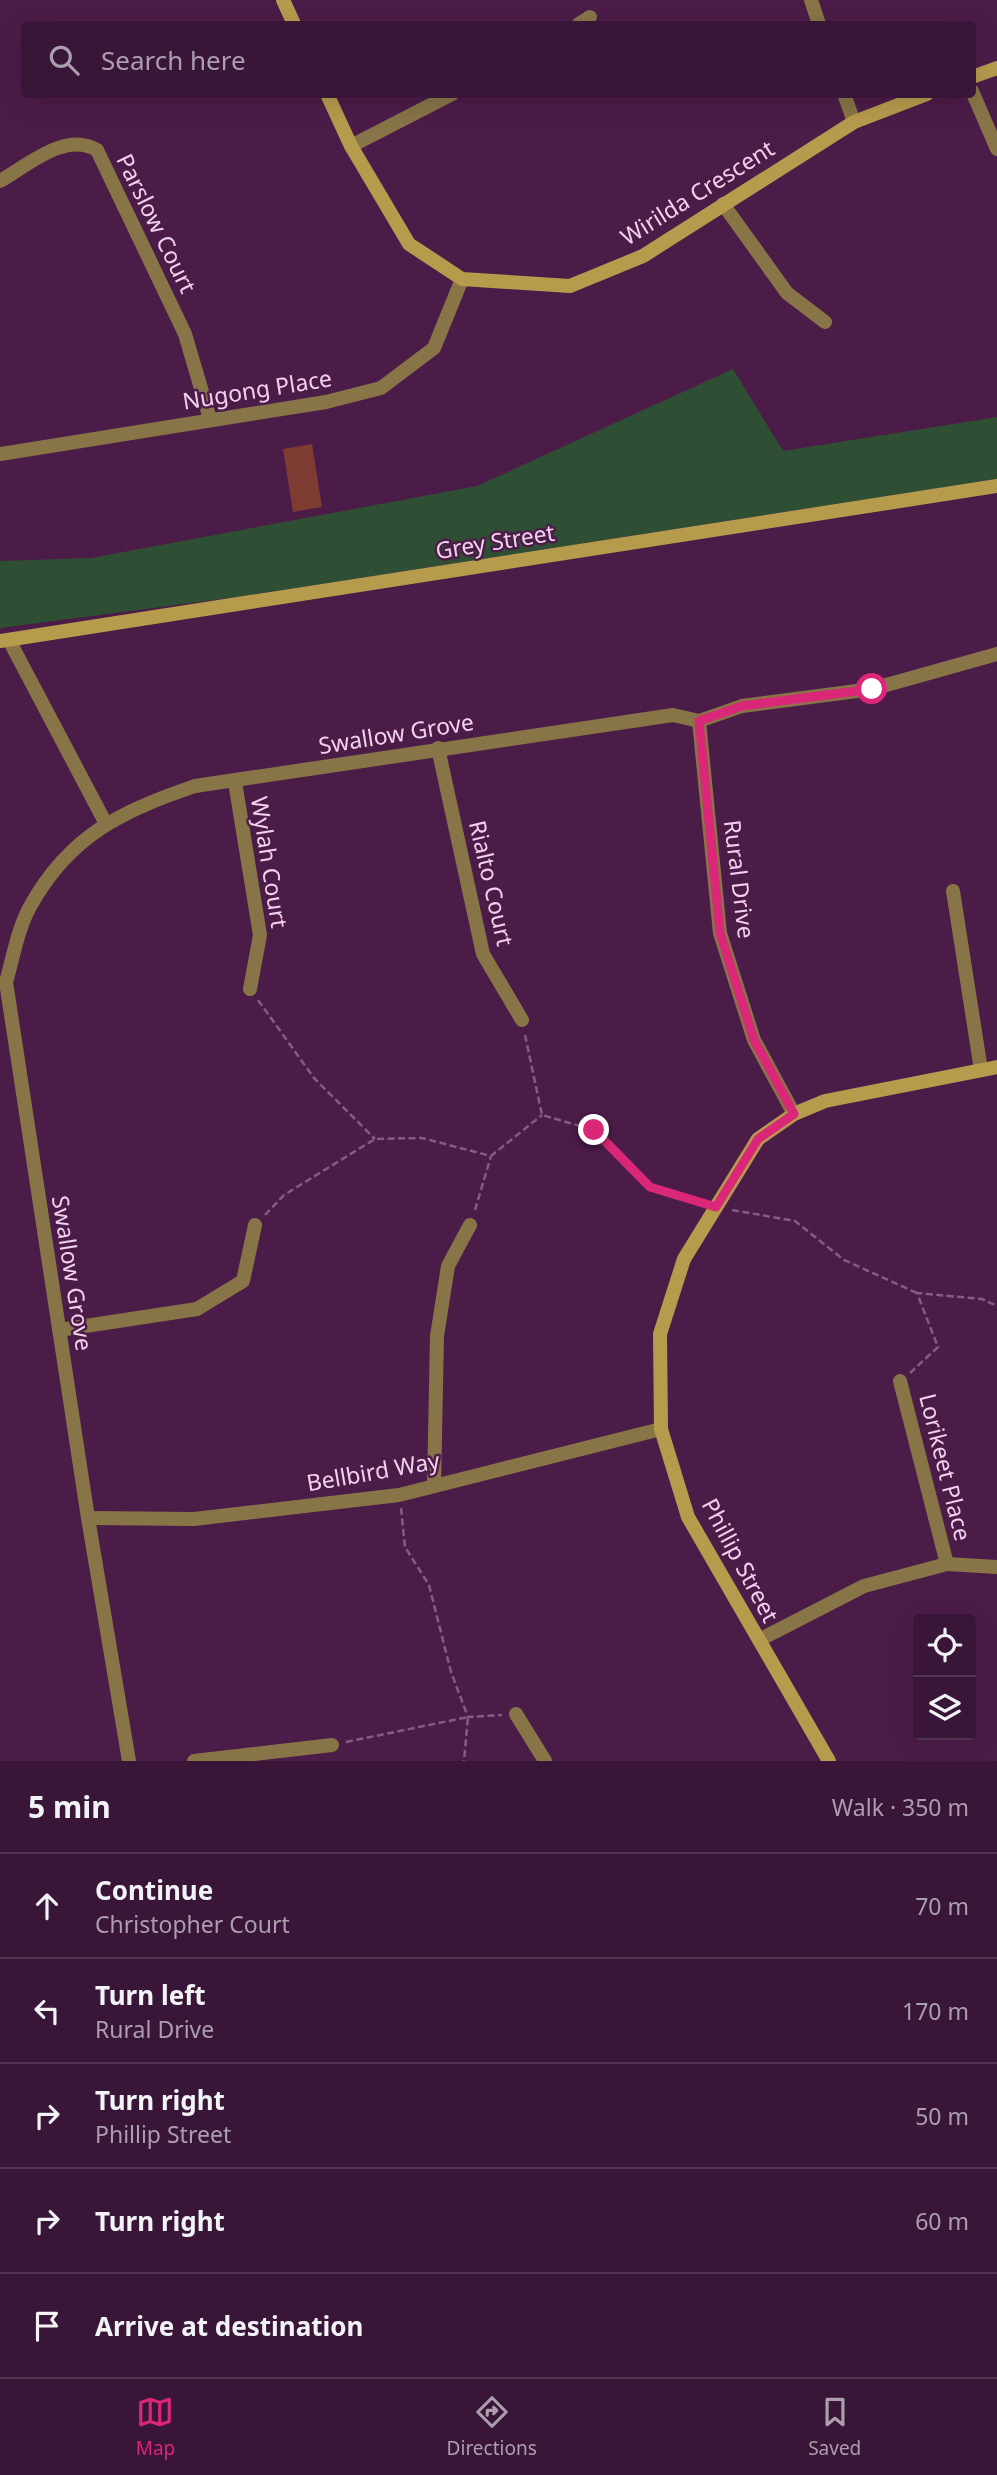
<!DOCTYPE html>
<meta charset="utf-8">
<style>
body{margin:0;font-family:"Noto Sans",sans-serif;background:#401e3f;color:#f1f3f6}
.controls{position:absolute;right:21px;bottom:21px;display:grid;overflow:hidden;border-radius:7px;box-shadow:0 7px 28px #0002}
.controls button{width:63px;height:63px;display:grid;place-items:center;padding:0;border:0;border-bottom:2px solid #533452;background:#391537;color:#f1f3f6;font:35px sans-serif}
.stop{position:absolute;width:21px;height:21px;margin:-16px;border:5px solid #db2777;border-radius:50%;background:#fff}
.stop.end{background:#db2777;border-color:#fff;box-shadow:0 2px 7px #0008}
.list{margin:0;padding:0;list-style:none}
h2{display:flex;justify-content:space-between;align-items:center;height:91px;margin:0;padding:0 28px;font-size:30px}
h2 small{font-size:23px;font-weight:400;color:#ab9fad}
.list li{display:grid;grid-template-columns:46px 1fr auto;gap:21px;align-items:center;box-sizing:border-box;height:105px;padding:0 28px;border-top:2px solid #533452}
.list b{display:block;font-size:26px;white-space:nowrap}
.list p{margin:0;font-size:23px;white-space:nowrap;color:#ab9fad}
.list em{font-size:23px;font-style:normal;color:#ab9fad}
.icon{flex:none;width:38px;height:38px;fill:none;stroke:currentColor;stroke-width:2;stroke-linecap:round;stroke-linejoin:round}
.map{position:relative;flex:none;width:997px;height:1761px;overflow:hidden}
.search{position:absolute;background:#391537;box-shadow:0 7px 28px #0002;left:21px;right:21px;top:21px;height:77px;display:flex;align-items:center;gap:18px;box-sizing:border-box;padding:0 24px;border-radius:7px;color:#ab9fad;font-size:26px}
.sheet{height:616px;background:#391537}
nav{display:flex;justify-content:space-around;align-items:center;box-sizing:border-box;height:98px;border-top:2px solid #533452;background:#391537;font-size:19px;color:#ab9fad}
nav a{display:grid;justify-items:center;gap:4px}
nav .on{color:#db2777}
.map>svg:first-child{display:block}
</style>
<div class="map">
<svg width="997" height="1761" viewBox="0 0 997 1761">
<rect width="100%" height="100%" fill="#4c1c49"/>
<path fill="#2e4f34" d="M733,369L783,451L997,417V479L245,596L0,628V561L91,558L477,486Z"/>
<path fill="#7e3b32" d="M312,444L322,507L293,512L283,449Z"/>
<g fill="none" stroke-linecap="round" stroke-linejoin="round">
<g stroke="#855b82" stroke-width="2.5" stroke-dasharray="7 3.5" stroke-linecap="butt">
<path d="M258,1000L314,1078L375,1139"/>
<path d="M525,1035L542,1115L594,1130L650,1187L702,1203"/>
<path d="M475,1210L491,1156"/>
<path d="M732,1210L795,1221L844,1260L917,1293"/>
<path d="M265,1215L284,1195L375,1139L422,1138L491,1156L542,1115"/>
<path d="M910,1373L938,1347L917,1293L982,1299L997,1306"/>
<path d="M401,1508L405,1547L429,1585L451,1672L468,1717L502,1715"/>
<path d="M346,1742L468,1717L464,1761"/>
</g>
<g stroke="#877547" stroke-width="14">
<path d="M811,0L819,24"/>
<path d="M579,24L590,17"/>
<path d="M972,91L997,149"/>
<path d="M844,94L854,122"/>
<path d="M351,146L452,94"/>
<path d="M0,181C28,165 66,131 97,150L185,334L210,419"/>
<path d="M723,204L787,293L825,322"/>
<path d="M0,454L326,402L381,388L434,348L462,279"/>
<path d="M9,640L105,822"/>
<path d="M699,721L720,933L754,1040L794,1114"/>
<path d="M699,721L742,706L872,689L997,654"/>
<path d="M438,748L483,954L522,1020"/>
<path d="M235,782L260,935L250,989"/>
<path d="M953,891L981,1070"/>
<path d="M59,1330L197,1309L243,1281L255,1225"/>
<path d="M900,1381L947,1564"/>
<path d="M434,1486L437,1336L448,1266L470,1225"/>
<path d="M88,1518L194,1519L399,1495L661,1429"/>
<path d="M759,1640L864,1586L947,1564L997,1567"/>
<path d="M516,1714L545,1761"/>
<path d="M129,1761L88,1518L6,982C13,958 18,927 31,905C70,835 122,811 195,786L673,715L699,721"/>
<path d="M194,1761L332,1745"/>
</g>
<g stroke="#b79b4d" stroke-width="14">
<path d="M283,0L294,24"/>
<path d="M972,77L997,68"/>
<path d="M327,94L351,146L409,244L462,279L570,286L643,256L854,122L927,94"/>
<path d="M0,641L997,486"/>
<path d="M829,1761L688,1517L661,1429L660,1334L684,1259L758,1139L794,1114L825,1101L997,1067"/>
</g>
</g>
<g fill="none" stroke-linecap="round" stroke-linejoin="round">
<path stroke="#db2777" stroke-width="9" d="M594,1130L650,1187L716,1207L758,1139L794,1114L754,1040L720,933L699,721L742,706L872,689"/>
</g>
<g text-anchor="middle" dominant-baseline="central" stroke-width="5" stroke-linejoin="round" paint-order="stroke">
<g font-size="23" fill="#f0d2ed" stroke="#4c1c49">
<text transform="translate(697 192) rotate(-32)">Wirilda Crescent</text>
<text transform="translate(157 223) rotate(64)">Parslow Court</text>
<text transform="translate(257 389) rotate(-9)">Nugong Place</text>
<text transform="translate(495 541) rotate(-9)">Grey Street</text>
<text transform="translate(396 733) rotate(-9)">Swallow Grove</text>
<text transform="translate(270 862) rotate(81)">Wylah Court</text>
<text transform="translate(740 879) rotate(83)">Rural Drive</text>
<text transform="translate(492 883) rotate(77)">Rialto Court</text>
<text transform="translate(73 1273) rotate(81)">Swallow Grove</text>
<text transform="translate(946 1467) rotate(76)">Lorikeet Place</text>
<text transform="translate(373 1471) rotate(-10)">Bellbird Way</text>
<text transform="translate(741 1560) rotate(62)">Phillip Street</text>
</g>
</g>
</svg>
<div class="controls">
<button><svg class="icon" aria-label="locate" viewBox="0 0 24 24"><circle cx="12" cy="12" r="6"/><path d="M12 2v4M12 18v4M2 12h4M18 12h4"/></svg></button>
<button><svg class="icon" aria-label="layers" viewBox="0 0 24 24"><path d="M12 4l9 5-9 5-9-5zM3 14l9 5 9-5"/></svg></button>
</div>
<div class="stop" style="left:872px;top:689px"></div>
<div class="stop end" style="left:594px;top:1130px"></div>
<div class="search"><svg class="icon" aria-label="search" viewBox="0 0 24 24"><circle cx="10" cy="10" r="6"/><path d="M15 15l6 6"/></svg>Search here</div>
</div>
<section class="sheet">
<h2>5 min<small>Walk · 350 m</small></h2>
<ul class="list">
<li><svg class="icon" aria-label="ahead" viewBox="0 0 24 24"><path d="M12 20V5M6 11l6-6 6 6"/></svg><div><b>Continue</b><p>Christopher Court</p></div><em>70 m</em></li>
<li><svg class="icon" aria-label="left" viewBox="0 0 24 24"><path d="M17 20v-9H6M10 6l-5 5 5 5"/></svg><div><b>Turn left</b><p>Rural Drive</p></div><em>170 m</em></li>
<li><svg class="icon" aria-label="right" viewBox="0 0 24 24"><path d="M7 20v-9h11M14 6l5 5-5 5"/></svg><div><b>Turn right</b><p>Phillip Street</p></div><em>50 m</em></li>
<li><svg class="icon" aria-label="right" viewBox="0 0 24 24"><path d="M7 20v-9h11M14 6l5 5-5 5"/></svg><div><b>Turn right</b></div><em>60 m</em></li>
<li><svg class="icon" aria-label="arrive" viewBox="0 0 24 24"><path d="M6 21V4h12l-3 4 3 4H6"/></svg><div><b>Arrive at destination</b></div></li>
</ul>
</section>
<nav>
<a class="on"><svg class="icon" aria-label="map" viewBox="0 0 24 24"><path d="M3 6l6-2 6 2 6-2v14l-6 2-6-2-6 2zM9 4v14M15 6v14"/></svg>Map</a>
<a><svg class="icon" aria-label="directions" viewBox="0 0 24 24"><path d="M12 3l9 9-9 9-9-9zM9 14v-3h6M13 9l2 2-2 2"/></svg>Directions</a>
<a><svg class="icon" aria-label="saved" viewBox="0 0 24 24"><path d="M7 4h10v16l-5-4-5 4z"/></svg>Saved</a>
</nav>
